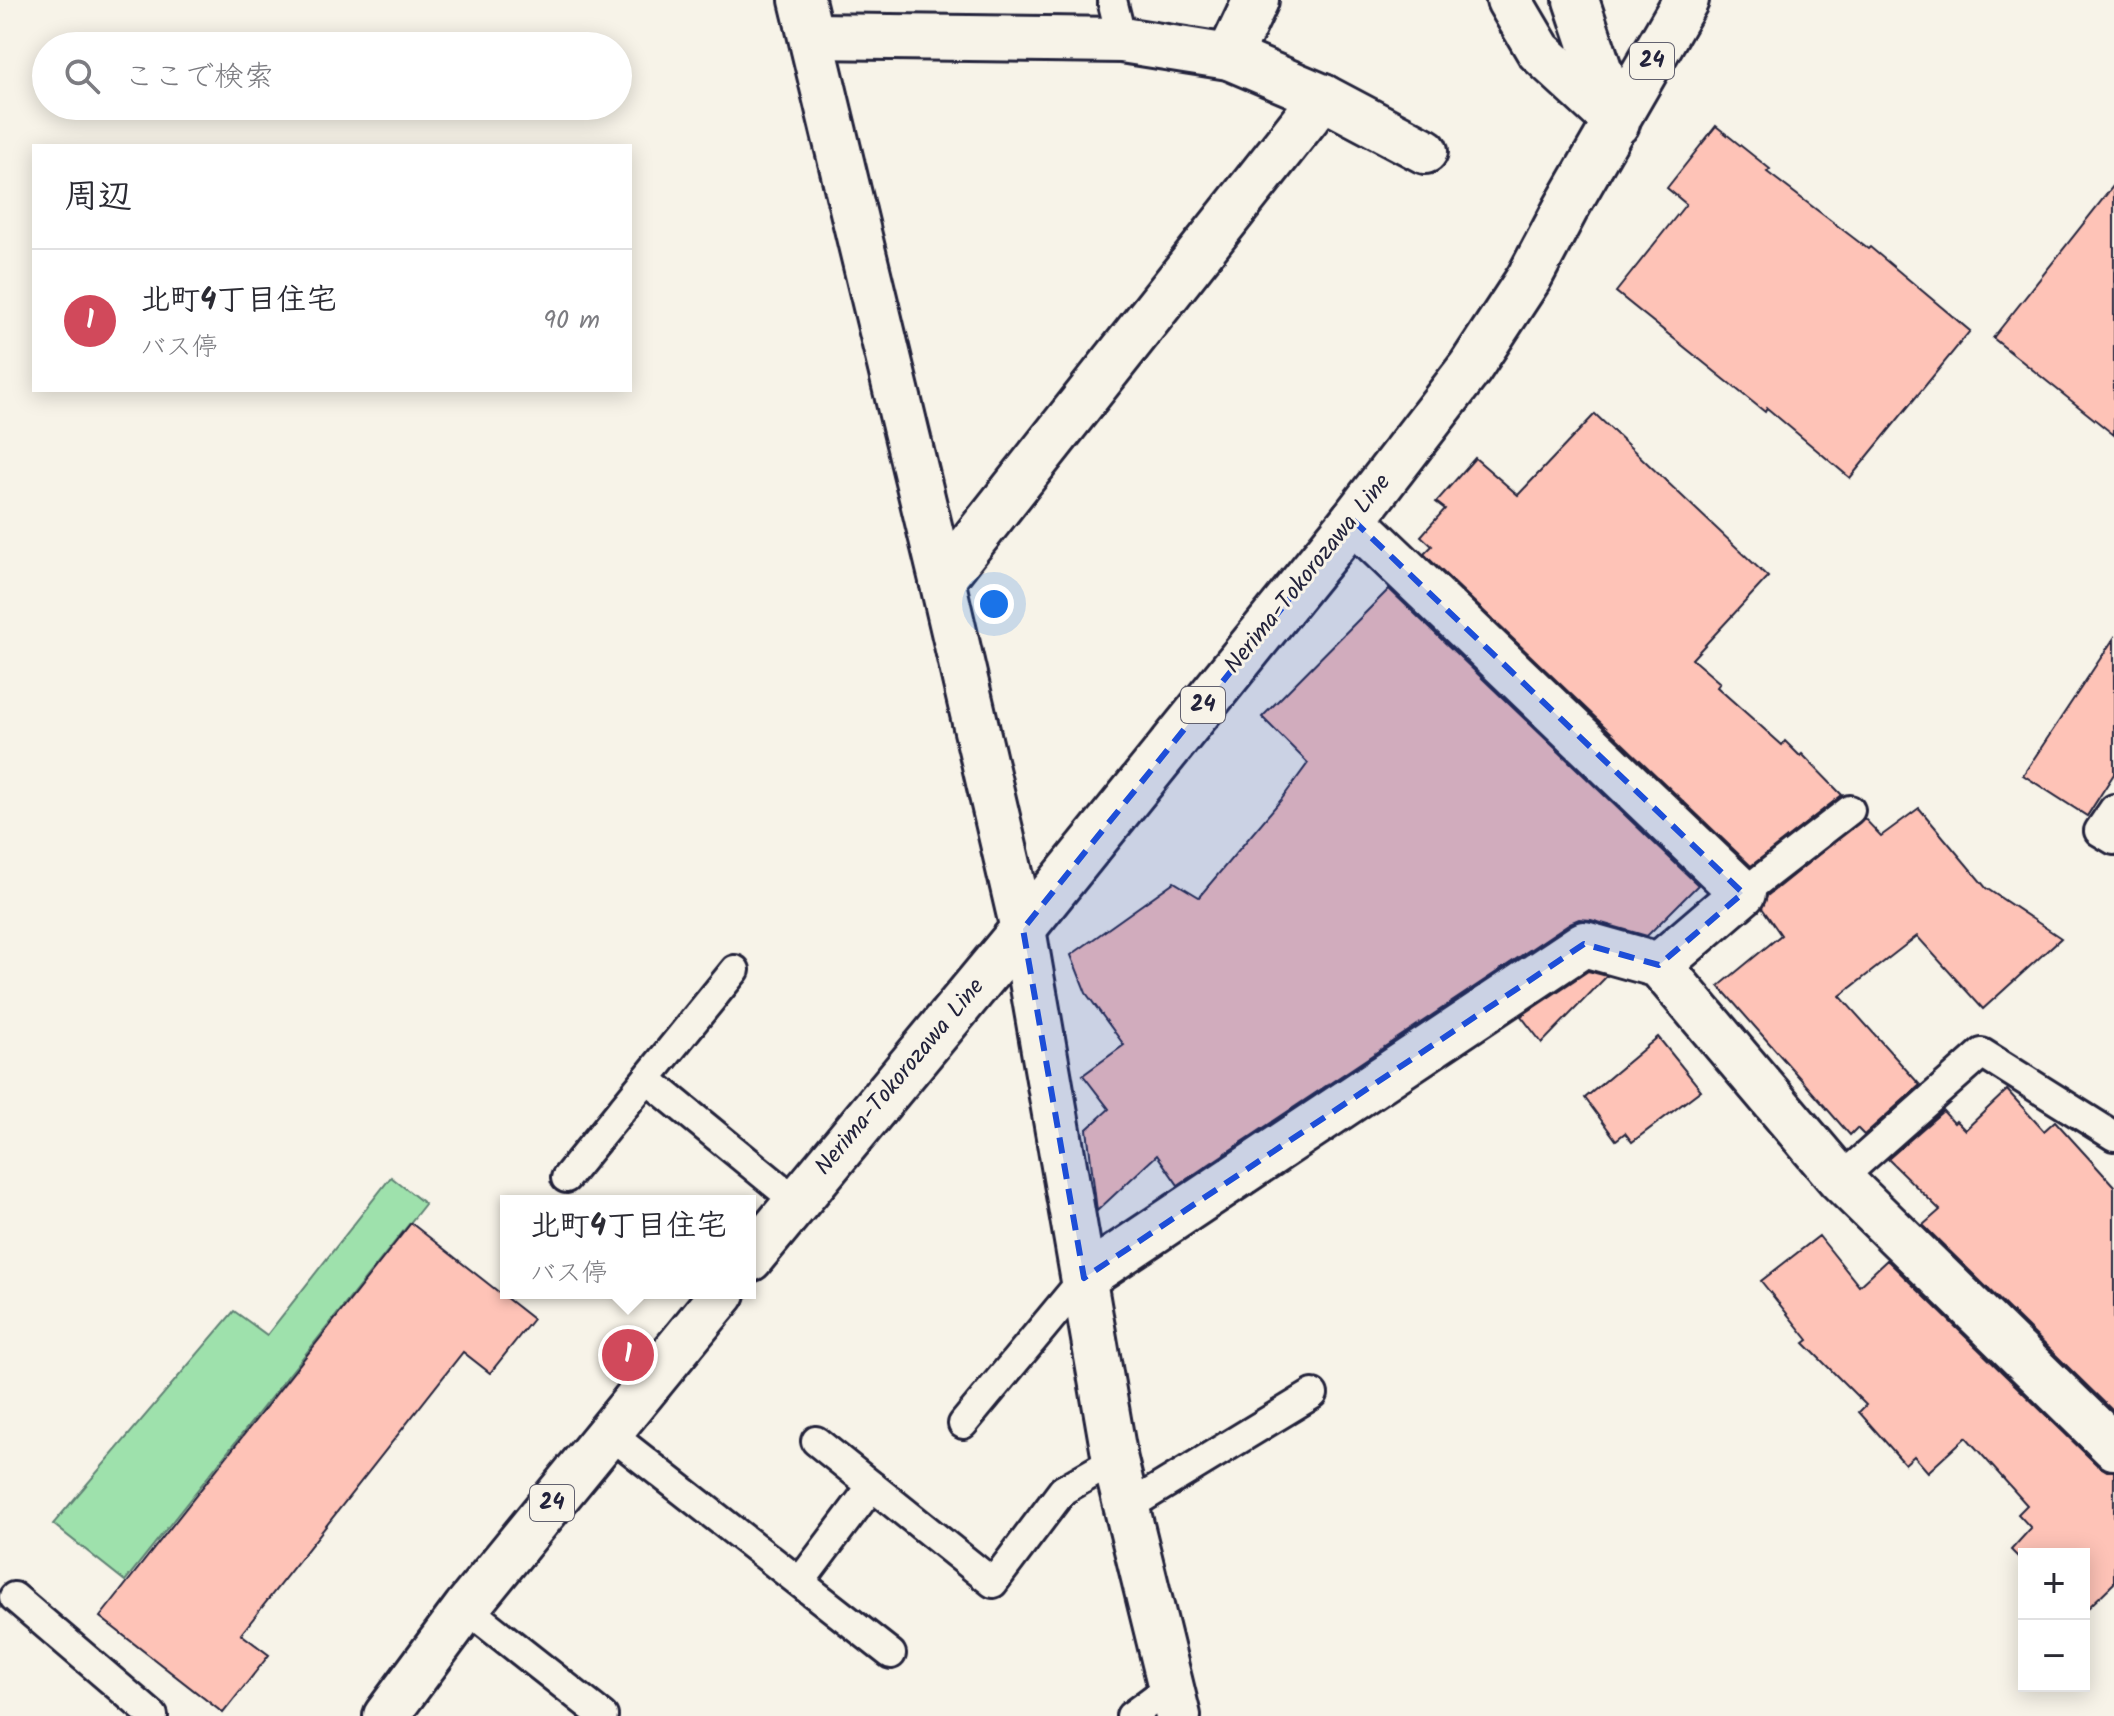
<!DOCTYPE html>
<html lang="ja">
<meta charset="utf-8">
<style>
body{margin:0;font-family:Kalam,"Klee One",sans-serif;background:#f2f2f3;color:#2b2b33}
.controls{position:absolute;right:24px;bottom:24px;display:grid;overflow:hidden;border-radius:0px;box-shadow:0 4px 20px #0003}
.controls button{width:72px;height:72px;display:grid;place-items:center;padding:0;border:0;border-bottom:2px solid #e1e1e2;background:#fff;color:#2b2b33;font:40px sans-serif}
.you{position:absolute;left:994px;top:604px;width:28px;height:28px;margin:-20px;border:6px solid #fff;border-radius:50%;background:#1a73e8;box-shadow:0 0 0 12px #1a73e833}
.badge{display:grid;place-items:center;width:52px;height:52px;border-radius:50%;background:#d1495b;color:#fff;font-size:26px;font-weight:700}
.pin{position:absolute;translate:-50% -50%;border:4px solid #fff;box-shadow:0 2px 8px #0006}
.popup{position:absolute;left:500px;top:1195px;width:256px;height:104px;box-sizing:border-box;display:grid;place-content:center;border-radius:0px;background:#fff;filter:drop-shadow(0 2px 6px #0005);font-size:26px;white-space:nowrap;color:#7c7c81}
.popup b{font-size:30px;color:#2b2b33}
.popup::after{content:'';position:absolute;left:50%;top:100%;margin-left:-16px;border:16px solid transparent;border-top-color:#fff}
.list{margin:0;padding:0;list-style:none}
h2{display:flex;justify-content:space-between;align-items:center;height:104px;margin:0;padding:0 32px;font-size:34px}
h2 small{font-size:26px;font-weight:400;color:#7c7c81}
.list li{display:grid;grid-template-columns:52px 1fr auto;gap:24px;align-items:center;box-sizing:border-box;height:144px;padding:0 32px;border-top:2px solid #e1e1e2}
.list b{display:block;font-size:30px;white-space:nowrap}
.list p{margin:0;font-size:26px;white-space:nowrap;color:#7c7c81}
.list em{font-size:26px;font-style:normal;color:#7c7c81}
.icon{flex:none;width:44px;height:44px;fill:none;stroke:currentColor;stroke-width:2;stroke-linecap:round;stroke-linejoin:round}
.map{position:relative;flex:none;width:2114px;height:1716px;overflow:hidden}
.search{position:absolute;background:#fff;box-shadow:0 4px 20px #0003;left:32px;top:32px;width:600px;height:88px;display:flex;align-items:center;gap:20px;box-sizing:border-box;padding:0 28px;border-radius:44px;color:#7c7c81;font-size:30px}
.panel{position:absolute;background:#fff;box-shadow:0 4px 20px #0003;left:32px;top:144px;width:600px;height:248px;border-radius:0px}
.map>svg:first-child{display:block}
</style>
<div class="map">
<svg width="2114" height="1716" viewBox="0 0 2114 1716">
<rect width="100%" height="100%" fill="#f7f3e8"/>
<filter id="ink" filterUnits="userSpaceOnUse"><feTurbulence type="fractalNoise" baseFrequency=".0125" numOctaves="2"/><feDisplacementMap in="SourceGraphic" scale="16" xChannelSelector="R" yChannelSelector="G"/><feConvolveMatrix kernelMatrix="1 2 1 2 8 2 1 2 1" color-interpolation-filters="sRGB"/></filter>
<g filter="url(#ink)">
<path fill="#9ee1ac" stroke="#608274" stroke-width="2" d="M391,1177L425,1204L125,1581L53,1524L234,1311L267,1335Z"/>
<g fill="#fec3b7" stroke="#22223b" stroke-width="2">
<path d="M1716,126L1770,169L1767,172L1868,249L1870,247L1970,331L1850,478L1767,408L1765,412L1616,292L1686,204L1667,188Z"/>
<path d="M2114,185V435L1993,338Z"/>
<path d="M1595,414L1768,577L1692,659L1720,683L1717,687L1782,745L1785,741L1800,756L1802,754L1842,795L1751,866L1424,554L1432,546L1421,536L1445,509L1436,502L1475,458L1518,495Z"/>
<path d="M1389,589L1698,885L1647,936L1591,920L1579,919L1570,923L1178,1185L1157,1155L1097,1211L1087,1129L1109,1109L1083,1075L1124,1045L1086,993L1071,955L1174,882L1199,897L1281,800L1308,763L1262,717Z"/>
<path d="M2114,638V774L2087,816L2023,775Z"/>
<path d="M1919,808L1986,888L2061,938L1983,1009L1917,936L1840,996L1920,1085L1864,1135L1857,1128L1850,1135L1719,986L1781,935L1762,908L1767,896L1864,818L1881,836Z"/>
<path d="M1588,971L1607,976L1542,1043L1521,1016Z"/>
<path d="M1658,1037L1701,1090L1632,1142L1625,1133L1616,1140L1585,1098Z"/>
<path d="M2007,1090L2044,1131L2055,1121L2114,1186V1412L1923,1225L1940,1210L1888,1159L1943,1111L1954,1123L1956,1121L1965,1130Z"/>
<path d="M411,1223L533,1319L490,1373L463,1352L241,1634L269,1655L223,1713L100,1617Z"/>
<path d="M1819,1236L1859,1286L1887,1260L2097,1465L2107,1471H2114V1583L2084,1612V1554H2024V1563L2011,1550L2031,1528L2018,1514L2027,1505L1966,1437L1928,1472L1914,1456L1905,1464L1859,1412L1866,1405L1804,1343L1808,1340L1761,1281Z"/>
</g>
<g fill="none" stroke-linecap="round" stroke-linejoin="round">
<g stroke="#22223b" stroke-width="34">
<g id="service">
<path d="M1112,0L1122,40"/>
<path d="M2114,809L2099,831L2114,840"/>
<path d="M1743,893L1850,810"/>
<path d="M647,1079L797,1202"/>
<path d="M566,1178L735,970"/>
<path d="M1840,1179L1982,1053L2114,1136"/>
<path d="M963,1424L1084,1278"/>
<path d="M609,1433L891,1654"/>
<path d="M816,1441L993,1583L1063,1490L1115,1460"/>
<path d="M1126,1508L1313,1394"/>
<path d="M800,1582L872,1486"/>
<path d="M14,1597L153,1716"/>
<path d="M466,1608L603,1716"/>
<path d="M1131,1716L1170,1687"/>
</g>
</g>
<g stroke="#22223b" stroke-width="50">
<g id="minor">
<path d="M802,0L942,580L1023,929L1115,1460L1178,1716"/>
<path d="M812,36L1122,40L1229,57L1323,97L1425,151"/>
<path d="M1229,57L1256,0"/>
<path d="M1353,520L1743,893L1659,965"/>
<path d="M942,580L1323,97"/>
<path d="M1084,1278L1584,944L1659,965L1840,1179L2114,1447"/>
</g>
</g>
<g stroke="#22223b" stroke-width="50">
<g id="secondary">
<path d="M1509,0L1539,51L1617,123"/>
<path d="M1576,0L1616,119"/>
</g>
</g>
<g stroke="#22223b" stroke-width="50">
<g id="primary">
<path d="M750,1259L1023,929L1353,520L1470,368L1529,278L1566,208L1686,0"/>
<path d="M386,1716L466,1608L723,1293"/>
</g>
</g>
<use href="#service" stroke="#f7f3e8" stroke-width="28"/>
<use href="#minor" stroke="#f7f3e8" stroke-width="44"/>
<use href="#secondary" stroke="#f7f3e8" stroke-width="44"/>
<use href="#primary" stroke="#f7f3e8" stroke-width="44"/>
</g>
</g>
<path fill="#1d4ed8" fill-opacity="0.2" stroke="#1d4ed8" stroke-width="6" stroke-dasharray="16 10" stroke-linejoin="round" d="M1353,520L1743,893L1659,965L1584,944L1084,1278L1023,929Z"/>
<g text-anchor="middle" dominant-baseline="central" stroke-width="6" stroke-linejoin="round" paint-order="stroke">
<g fill="#f7f3e8" stroke="#62616f" stroke-width="2">
<rect x="1630" y="43" width="44" height="36" rx="6"/>
<rect x="1181" y="687" width="44" height="36" rx="6"/>
<rect x="530" y="1485" width="44" height="36" rx="6"/>
</g>
<g font-size="22" font-weight="bold" fill="#22223b">
<text x="1652" y="61">24</text>
<text x="1203" y="705">24</text>
<text x="552" y="1503">24</text>
</g>
<g font-size="24" fill="#22223b" stroke="#f7f3e8">
<text transform="translate(1308 574) rotate(-51)">Nerima-Tokorozawa Line</text>
<text transform="translate(900 1077) rotate(-50)">Nerima-Tokorozawa Line</text>
</g>
</g>
</svg>
<div class="controls">
<button>+</button>
<button>−</button>
</div>
<div class="you"></div>
<div class="pin badge" style="left:628px;top:1355px">1</div>
<div class="popup"><b>北町4丁目住宅</b>バス停</div>
<div class="search"><svg class="icon" aria-label="search" viewBox="0 0 24 24"><circle cx="10" cy="10" r="6"/><path d="M15 15l6 6"/></svg>ここで検索</div>
<section class="panel">
<h2>周辺<small></small></h2>
<ul class="list">
<li><span class="badge">1</span><div><b>北町4丁目住宅</b><p>バス停</p></div><em>90 m</em></li>
</ul>
</section>
</div>
